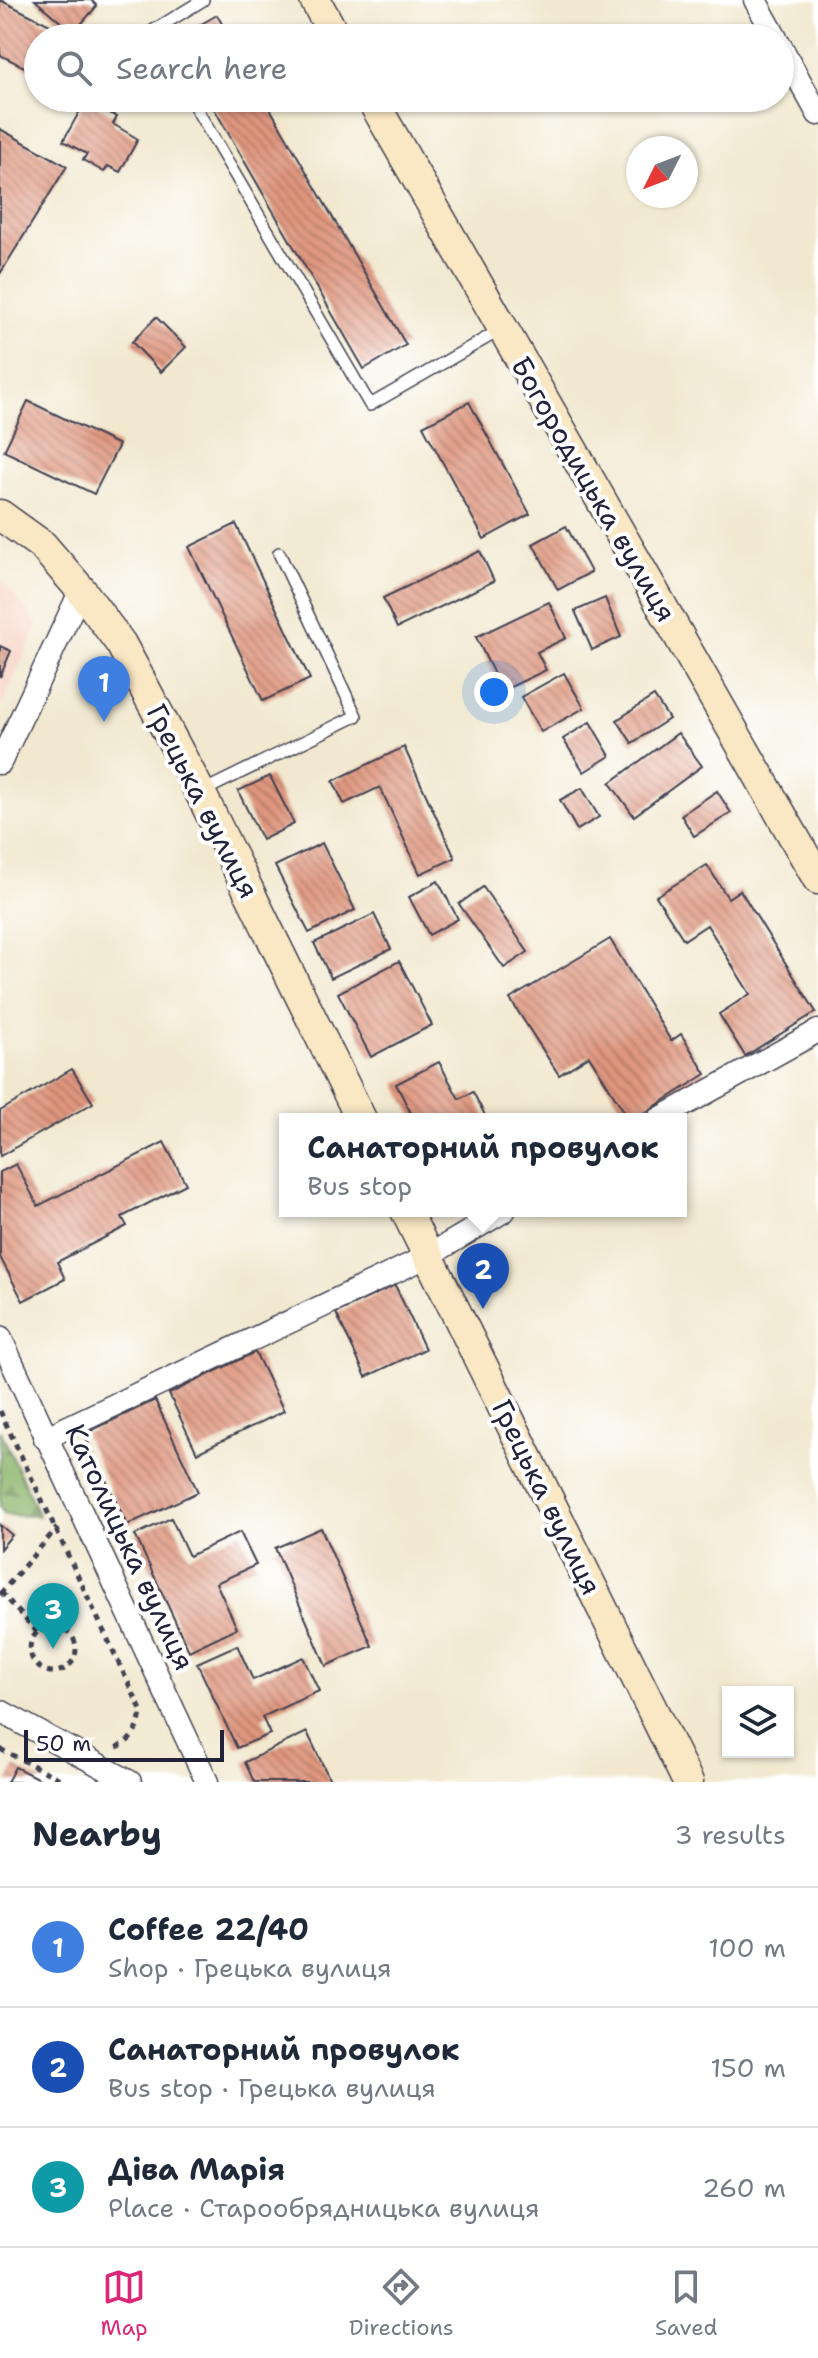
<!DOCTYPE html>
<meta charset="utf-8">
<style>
body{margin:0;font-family:"Shantell Sans",sans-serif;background:#f2f2f3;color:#1f2937}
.controls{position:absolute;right:24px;bottom:24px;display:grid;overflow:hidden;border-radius:0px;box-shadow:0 2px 6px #0004}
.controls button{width:72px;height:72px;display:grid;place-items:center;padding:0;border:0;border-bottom:2px solid #e0e1e3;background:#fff;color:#1f2937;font:40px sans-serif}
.compass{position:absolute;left:626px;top:136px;width:72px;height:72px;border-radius:50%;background:#fff;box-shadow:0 2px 6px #0004;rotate:228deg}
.scale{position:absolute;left:24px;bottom:20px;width:200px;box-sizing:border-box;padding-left:8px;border:4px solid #22223b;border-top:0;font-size:22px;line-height:28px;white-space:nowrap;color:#22223b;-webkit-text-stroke:6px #fff;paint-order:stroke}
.you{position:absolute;left:494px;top:692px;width:28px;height:28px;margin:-20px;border:6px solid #fff;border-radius:50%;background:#1a73e8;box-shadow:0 0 0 12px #1a73e833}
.badge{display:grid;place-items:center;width:52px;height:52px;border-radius:50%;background:#db2777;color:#fff;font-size:26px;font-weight:700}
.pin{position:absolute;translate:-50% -66px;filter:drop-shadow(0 2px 4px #0008)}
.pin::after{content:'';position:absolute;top:42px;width:28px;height:24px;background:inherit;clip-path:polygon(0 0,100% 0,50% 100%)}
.popup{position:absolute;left:279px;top:1113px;width:408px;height:104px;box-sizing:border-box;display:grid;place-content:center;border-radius:0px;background:#fff;filter:drop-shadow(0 2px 6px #0005);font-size:26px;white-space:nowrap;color:#747a83}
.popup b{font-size:30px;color:#1f2937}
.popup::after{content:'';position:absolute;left:50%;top:100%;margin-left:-16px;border:16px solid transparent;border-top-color:#fff}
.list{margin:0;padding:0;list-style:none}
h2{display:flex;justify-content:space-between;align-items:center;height:104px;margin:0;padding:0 32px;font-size:34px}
h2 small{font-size:26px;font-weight:400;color:#747a83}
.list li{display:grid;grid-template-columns:52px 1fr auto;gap:24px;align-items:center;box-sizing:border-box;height:120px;padding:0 32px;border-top:2px solid #e0e1e3}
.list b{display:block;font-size:30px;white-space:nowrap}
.list p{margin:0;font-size:26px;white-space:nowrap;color:#747a83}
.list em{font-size:26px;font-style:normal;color:#747a83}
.icon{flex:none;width:44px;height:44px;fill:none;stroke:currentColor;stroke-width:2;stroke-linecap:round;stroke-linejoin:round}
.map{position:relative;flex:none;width:818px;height:1782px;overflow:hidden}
.search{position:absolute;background:#fff;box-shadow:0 2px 6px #0004;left:24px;right:24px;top:24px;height:88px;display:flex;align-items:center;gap:20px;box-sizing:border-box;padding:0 28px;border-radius:44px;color:#747a83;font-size:30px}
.sheet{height:464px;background:#fff}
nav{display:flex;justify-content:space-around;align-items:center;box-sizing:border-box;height:112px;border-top:2px solid #e0e1e3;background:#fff;font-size:22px;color:#747a83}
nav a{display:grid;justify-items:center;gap:4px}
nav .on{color:#db2777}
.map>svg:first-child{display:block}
</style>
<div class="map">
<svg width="818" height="1782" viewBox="0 0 818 1782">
<defs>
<pattern id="forest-firs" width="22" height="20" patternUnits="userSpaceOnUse" patternTransform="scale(2)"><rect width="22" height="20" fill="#89b268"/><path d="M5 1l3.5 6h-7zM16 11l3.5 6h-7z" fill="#709057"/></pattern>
<pattern id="building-back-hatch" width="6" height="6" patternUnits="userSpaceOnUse" patternTransform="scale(2)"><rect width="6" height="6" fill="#df967e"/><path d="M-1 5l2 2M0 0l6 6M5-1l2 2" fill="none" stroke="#b47a68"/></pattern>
</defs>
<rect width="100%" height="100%" fill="#fff"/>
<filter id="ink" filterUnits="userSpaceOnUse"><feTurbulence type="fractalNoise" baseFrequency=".0125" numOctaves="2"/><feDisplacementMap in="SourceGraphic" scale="16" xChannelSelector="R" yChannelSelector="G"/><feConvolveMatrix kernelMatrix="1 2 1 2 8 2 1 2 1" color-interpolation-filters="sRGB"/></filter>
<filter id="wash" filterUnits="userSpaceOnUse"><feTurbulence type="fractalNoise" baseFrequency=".006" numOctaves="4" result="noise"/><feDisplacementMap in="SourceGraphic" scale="32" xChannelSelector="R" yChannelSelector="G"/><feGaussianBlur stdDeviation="1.8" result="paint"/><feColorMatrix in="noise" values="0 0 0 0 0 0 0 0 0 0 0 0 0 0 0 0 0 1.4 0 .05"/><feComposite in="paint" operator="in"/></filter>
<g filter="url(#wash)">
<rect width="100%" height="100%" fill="#f1e8cf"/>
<path fill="#f6d2c4" d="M0,576L38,625L0,709Z"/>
<path fill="url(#forest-firs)" stroke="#566a52" stroke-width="2" d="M0,1430L39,1516L6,1515L0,1508Z"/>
<g id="blocks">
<g fill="url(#building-back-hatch)">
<path d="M0,0L54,27L48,38H38V59L32,71L0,55Z"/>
<path d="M35,0H91L97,6L73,33Z"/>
<path d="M217,15L230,38H177Z"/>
<path d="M208,98H264L406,345L364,369Z"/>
<path d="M86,100L117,117L113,124L138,139L120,172L108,166L104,172L83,160L87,154L63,141Z"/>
<path d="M0,129L67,166L0,274Z"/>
<path d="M156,317L186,347L161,372L132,342Z"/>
<path d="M28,401L119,445L94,494L4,451Z"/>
<path d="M469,402L530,514L484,539L423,426Z"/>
<path d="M236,524L310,679L263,701L189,547Z"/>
<path d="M566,526L591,572L558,590L533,544Z"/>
<path d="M480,551L494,581L397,628L383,598Z"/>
<path d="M605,598L621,637L592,650L575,611Z"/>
<path d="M549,602L566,638L537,652L546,670L502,691L476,637Z"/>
<path d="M0,646L11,651L0,677Z"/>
<path d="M564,673L584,708L541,732L521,697Z"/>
<path d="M654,696L669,719L632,743L617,720Z"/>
<path d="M590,722L610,756L584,772L563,739Z"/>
<path d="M678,733L702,766L634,816L610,783Z"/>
<path d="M404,747L455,858L420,874L380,787L344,804L333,781Z"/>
<path d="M270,776L294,824L262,840L238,791Z"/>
<path d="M582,788L599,817L577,830L560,800Z"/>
<path d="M717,791L731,813L694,836L681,815Z"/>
<path d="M322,843L355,910L309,933L275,866Z"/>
<path d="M707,865L728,898L740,890L816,1012L745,1056L719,1014L750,994L707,925L684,940L656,896Z"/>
<path d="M438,881L458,919L429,935L409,897Z"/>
<path d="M483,887L528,952L504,968L459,904Z"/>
<path d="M374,914L391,949L331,978L314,943Z"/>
<path d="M610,939L671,1041L681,1034L706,1074L635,1119H629L589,1056L559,1075L510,999Z"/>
<path d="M399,961L432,1025L371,1057L338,993Z"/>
<path d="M439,1062L459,1099L473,1092L487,1119H414L396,1084Z"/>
<path d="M72,1069L93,1103L0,1156V1111Z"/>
<path d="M164,1142L186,1184L122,1217L127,1226L57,1262L65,1279L23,1301L0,1257V1172L16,1164L38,1206Z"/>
<path d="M395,1285L425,1349L366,1377L336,1313Z"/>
<path d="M255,1352L284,1411L197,1453L169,1394Z"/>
<path d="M155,1400L198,1492L127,1525L84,1434Z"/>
<path d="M171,1518L189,1556L240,1532L256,1565L216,1583L237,1628L189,1651L135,1535Z"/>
<path d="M0,1525L12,1535L0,1549Z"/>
<path d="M321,1528L372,1646L326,1666L275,1548Z"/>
<path d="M237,1645L253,1680L303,1657L319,1691L262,1717L270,1734L237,1748L197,1663Z"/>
<path d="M307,1732L331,1782H254L245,1762Z"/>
<path d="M15,1767L45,1782H7Z"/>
</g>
</g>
</g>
<g filter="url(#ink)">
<use href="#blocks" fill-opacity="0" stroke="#414051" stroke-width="2"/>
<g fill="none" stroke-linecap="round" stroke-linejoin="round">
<g stroke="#414051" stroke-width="14">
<g id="lane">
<path d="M155,38L151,32L203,0"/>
<path d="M190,98L370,405L502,329"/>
<path d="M201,792L356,716L279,553"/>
</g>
</g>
<g stroke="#414051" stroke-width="25">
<g id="street">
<path d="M755,0L776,38"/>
<path d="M780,45L818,114"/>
<path d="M0,763L81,590"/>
<path d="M659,1119L818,1031"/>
<path d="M0,1337L207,1782"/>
<path d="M45,1438L428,1256L504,1211"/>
<path d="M0,1711L130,1782"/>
</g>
</g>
<g stroke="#414051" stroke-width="33">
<g id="secondary">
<path d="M315,0L336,38"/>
<path d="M371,98L818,879"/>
<path d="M0,515L43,546L81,590L121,644L200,792L361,1119"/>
<path d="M406,1211L688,1782"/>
</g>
</g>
<g stroke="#414051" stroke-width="5" stroke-dasharray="6 6" stroke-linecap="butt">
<path d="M0,1411L141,1710C140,1727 133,1741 117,1747"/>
<path d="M1,1592L37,1632"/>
<path d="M0,1594L57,1528"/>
<circle cx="53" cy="1649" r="23"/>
<path d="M0,1749L66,1782"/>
</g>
<use href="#lane" stroke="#fff" stroke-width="11"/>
<use href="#street" stroke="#fff" stroke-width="22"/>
<use href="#secondary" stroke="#fae7c3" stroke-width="30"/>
</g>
</g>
<g text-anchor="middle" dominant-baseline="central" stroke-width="8" stroke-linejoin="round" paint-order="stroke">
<g font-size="28" fill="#22223b" stroke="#fff">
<text transform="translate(594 489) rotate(60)">Богородицька вулиця</text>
<text transform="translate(203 801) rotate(63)">Грецька вулиця</text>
<text transform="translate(547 1497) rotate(64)">Грецька вулиця</text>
<text transform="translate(130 1547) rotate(65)">Католицька вулиця</text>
</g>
</g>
</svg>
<div class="controls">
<button><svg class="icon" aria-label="layers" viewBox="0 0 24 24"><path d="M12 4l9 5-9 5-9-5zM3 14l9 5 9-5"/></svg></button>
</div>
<svg class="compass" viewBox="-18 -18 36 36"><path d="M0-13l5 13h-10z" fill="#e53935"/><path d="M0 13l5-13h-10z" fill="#747a83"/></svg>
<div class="scale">50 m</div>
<div class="you"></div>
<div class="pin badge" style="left:104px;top:722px;background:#3f7fe0">1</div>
<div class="pin badge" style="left:483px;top:1309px;background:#1a4fb4">2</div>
<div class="popup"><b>Санаторний провулок</b>Bus stop</div>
<div class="pin badge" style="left:53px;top:1649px;background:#0f9aa8">3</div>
<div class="search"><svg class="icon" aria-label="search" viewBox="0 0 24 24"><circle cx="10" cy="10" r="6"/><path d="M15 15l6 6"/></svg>Search here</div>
</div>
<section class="sheet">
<h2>Nearby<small>3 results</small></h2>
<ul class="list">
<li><span class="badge" style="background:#3f7fe0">1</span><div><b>Coffee 22/40</b><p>Shop · Грецька вулиця</p></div><em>100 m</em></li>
<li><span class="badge" style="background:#1a4fb4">2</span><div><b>Санаторний провулок</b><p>Bus stop · Грецька вулиця</p></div><em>150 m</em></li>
<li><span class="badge" style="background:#0f9aa8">3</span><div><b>Діва Марія</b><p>Place · Старообрядницька вулиця</p></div><em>260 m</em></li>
</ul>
</section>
<nav>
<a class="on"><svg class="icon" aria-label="map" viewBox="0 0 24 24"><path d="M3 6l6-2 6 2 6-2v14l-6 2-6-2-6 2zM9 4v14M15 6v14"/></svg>Map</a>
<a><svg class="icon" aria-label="directions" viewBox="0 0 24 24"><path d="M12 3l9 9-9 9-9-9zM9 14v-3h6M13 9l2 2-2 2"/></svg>Directions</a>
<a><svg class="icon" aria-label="saved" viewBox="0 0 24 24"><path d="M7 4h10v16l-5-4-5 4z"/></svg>Saved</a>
</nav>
